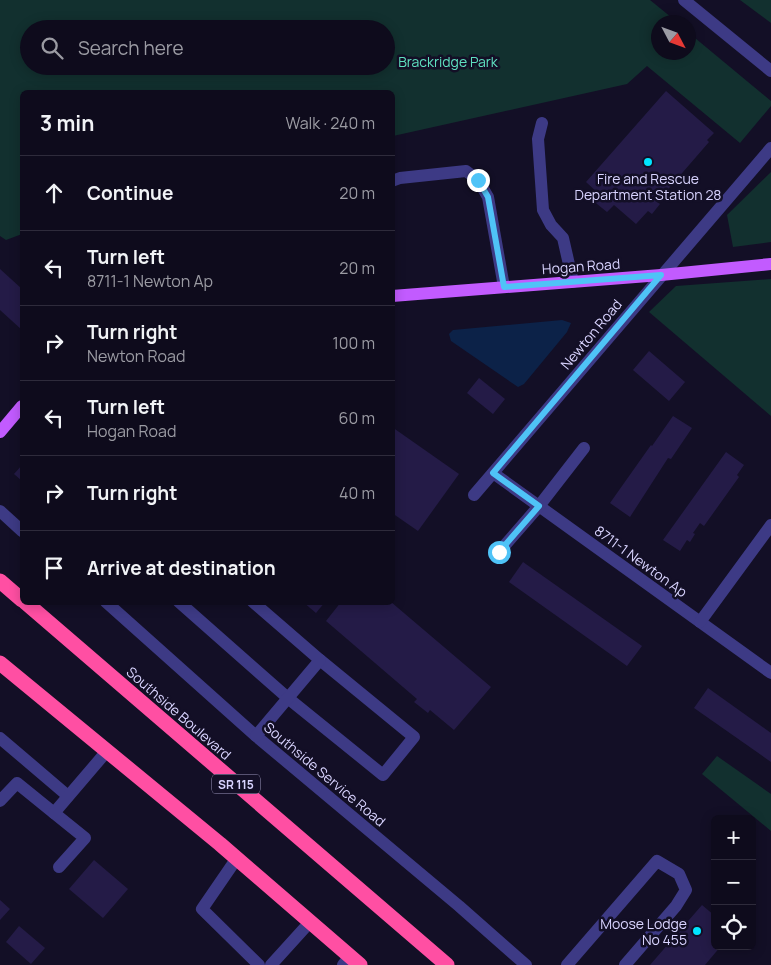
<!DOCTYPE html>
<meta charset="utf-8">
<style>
body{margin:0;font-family:Manrope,sans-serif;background:#171425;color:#f1f3f6}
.controls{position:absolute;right:15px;bottom:15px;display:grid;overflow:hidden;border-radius:8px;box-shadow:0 2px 12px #0003}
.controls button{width:45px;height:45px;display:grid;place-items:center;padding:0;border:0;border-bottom:1px solid #2e2b3b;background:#0e0b1c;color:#f1f3f6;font:25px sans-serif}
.compass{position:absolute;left:651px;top:15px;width:45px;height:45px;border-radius:50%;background:#0e0b1c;box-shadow:0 2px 12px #0003;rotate:131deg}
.stop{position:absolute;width:15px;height:15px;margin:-11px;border:4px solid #4fc3f7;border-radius:50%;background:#fff}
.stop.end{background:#4fc3f7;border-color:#fff;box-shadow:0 1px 5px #0008}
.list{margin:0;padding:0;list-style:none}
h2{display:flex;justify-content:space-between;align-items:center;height:65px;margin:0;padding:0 20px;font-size:21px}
h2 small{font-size:16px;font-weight:400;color:#9b9ba3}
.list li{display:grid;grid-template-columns:32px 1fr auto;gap:15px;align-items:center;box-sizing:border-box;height:75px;padding:0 20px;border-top:1px solid #2e2b3b}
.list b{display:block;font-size:19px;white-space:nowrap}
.list p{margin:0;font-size:16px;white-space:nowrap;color:#9b9ba3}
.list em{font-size:16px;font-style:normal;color:#9b9ba3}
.icon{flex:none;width:28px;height:28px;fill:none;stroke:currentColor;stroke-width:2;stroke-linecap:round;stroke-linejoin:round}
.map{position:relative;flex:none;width:771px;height:965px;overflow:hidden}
.search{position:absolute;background:#0e0b1c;box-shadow:0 2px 12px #0003;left:20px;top:20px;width:375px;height:55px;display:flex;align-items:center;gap:12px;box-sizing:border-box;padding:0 18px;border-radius:28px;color:#9b9ba3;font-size:19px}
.panel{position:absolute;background:#0e0b1c;box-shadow:0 2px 12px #0003;left:20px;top:90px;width:375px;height:515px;border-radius:8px}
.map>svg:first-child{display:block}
</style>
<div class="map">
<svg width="771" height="965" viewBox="0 0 771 965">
<rect width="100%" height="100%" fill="#130f26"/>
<g fill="#12302f" fill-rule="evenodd">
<path d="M0,0H650L677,22H658V52H688L689,33L771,101V106L740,143L647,66L627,84L393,136L392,92H22V234L6,240L0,236ZM29,29H386V66H29Z"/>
<path d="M740,0H771V23Z"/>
<path d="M771,172V242L733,247L727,215Z"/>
<path d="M771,279V416L649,312L676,286Z"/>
<path d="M717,756L771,794V831L702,774Z"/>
</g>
<path fill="#0c2248" d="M562,320L571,323L567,332L524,384L518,387L451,341L449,334L453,330Z"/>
<g fill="#241b47">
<path d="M666,91L714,133L707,140L709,142L657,202L660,204L652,214L648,211L636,224L614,205L607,212L592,200L598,193L586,182Z"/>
<path d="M0,269L22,289V330L0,310Z"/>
<path d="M649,351L685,382L669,401L633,370Z"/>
<path d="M479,378L505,399L493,414L467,393Z"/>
<path d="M673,416L692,428L671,459L668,458L630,517L610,503L651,445L652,446Z"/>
<path d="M392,427L459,474L418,531L392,513Z"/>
<path d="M726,452L744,465L737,475L739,477L704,526L700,523L693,533L695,534L690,542L687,540L680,551L663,540Z"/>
<path d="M22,465V481L14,474Z"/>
<path d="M523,562L642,646L627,666L509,582Z"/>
<path d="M303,602H325L316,613Z"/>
<path d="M341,602H391L491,687L454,730L430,710L428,713L414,702L417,699L326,621Z"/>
<path d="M708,688L771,733V762L694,708Z"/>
<path d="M94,860L128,889L103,918L69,889Z"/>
<path d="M0,900L10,909L0,920Z"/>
<path d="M702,905L715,916V946H721L705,965H650Z"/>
<path d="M19,926L45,948L31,964L6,942Z"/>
</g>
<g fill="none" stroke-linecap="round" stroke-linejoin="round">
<g stroke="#3d3a85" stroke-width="12">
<path d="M684,0L771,71"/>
<path d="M542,123L538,139L543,210L551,225L563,238L573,282"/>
<path d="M392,181L400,178L466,171L478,180L488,197L504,287"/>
<path d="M493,473L771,673"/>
<path d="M474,495L771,148"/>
<path d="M0,511L22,531"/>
<path d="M499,552L539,506L584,448"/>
<path d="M106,602L256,736L459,906L526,965"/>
<path d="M179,602L289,699L383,775L414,737L320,660"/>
<path d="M253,602L320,660L256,736"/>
<path d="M700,622L771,525"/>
<path d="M0,738L68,796"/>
<path d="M0,801L17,783L54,813"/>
<path d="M237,858L202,909L259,965"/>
<path d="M59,867L85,838L54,813L107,751"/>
<path d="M271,965L310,922"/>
<path d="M343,965L350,956"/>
<path d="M567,965L657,861L679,874L686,890L676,906L625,965"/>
</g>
<g stroke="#c25bff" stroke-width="12">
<path d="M392,296L661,275L771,264"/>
<path d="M0,432L22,406"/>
</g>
<g stroke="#ff4fa3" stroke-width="15">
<path d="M0,581L22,600"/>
<path d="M25,602L447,965"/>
<path d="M0,663L220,844L360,965"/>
</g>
</g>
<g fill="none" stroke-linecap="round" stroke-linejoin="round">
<path stroke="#4fc3f7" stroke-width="6" d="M478,180L488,197L504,287L661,275L493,473L539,506L499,552"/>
</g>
<g fill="#00e5ff" stroke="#130f26" stroke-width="2">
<circle cx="648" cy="162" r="5"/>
<circle cx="697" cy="931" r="5"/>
</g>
<g text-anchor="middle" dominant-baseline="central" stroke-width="5" stroke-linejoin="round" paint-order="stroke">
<rect fill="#130f26" stroke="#9e99be" stroke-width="1" x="212" y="774.5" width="48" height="19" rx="4"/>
<g font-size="12" font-weight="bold" fill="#d9d4ff">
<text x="236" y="784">SR 115</text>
</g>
<g font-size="14" fill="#5fe0c0" stroke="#130f26">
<text x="448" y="61">Brackridge Park</text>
</g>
<g font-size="14" fill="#d9d4ff" stroke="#130f26">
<text x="648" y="178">Fire and Rescue<tspan x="648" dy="16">Department Station 28</tspan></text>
<text x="687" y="923" text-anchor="end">Moose Lodge<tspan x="687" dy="16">No 455</tspan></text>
</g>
<g font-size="14" fill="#d9d4ff" stroke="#130f26">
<text transform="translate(581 266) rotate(-4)">Hogan Road</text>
<text transform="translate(591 334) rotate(-50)">Newton Road</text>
<text transform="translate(641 561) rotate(36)">8711-1 Newton Ap</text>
<text transform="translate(179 713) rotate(41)">Southside Boulevard</text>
<text transform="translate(325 774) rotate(40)">Southside Service Road</text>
</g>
</g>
</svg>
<div class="controls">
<button>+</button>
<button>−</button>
<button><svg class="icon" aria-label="locate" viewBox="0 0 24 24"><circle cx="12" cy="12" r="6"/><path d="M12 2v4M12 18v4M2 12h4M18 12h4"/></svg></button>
</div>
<svg class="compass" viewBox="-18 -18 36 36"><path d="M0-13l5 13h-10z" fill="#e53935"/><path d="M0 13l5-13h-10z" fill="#9b9ba3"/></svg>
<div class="stop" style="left:499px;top:552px"></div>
<div class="stop end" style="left:478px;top:180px"></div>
<div class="search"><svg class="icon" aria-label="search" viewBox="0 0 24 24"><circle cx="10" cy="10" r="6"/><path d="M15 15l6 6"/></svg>Search here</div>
<section class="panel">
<h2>3 min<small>Walk · 240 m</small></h2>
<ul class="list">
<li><svg class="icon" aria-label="ahead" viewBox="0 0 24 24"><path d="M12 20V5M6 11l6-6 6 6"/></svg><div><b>Continue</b></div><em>20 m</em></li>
<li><svg class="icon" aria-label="left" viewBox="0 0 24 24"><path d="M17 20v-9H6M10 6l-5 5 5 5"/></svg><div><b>Turn left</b><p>8711-1 Newton Ap</p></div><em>20 m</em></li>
<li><svg class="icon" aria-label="right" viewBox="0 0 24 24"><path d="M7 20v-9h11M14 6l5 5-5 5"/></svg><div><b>Turn right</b><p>Newton Road</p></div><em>100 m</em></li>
<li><svg class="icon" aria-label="left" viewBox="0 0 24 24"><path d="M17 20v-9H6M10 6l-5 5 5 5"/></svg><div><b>Turn left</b><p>Hogan Road</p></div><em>60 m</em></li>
<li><svg class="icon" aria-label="right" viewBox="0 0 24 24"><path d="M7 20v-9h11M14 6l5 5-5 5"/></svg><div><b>Turn right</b></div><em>40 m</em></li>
<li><svg class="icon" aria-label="arrive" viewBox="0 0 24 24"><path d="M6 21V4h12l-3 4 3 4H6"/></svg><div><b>Arrive at destination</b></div></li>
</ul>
</section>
</div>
